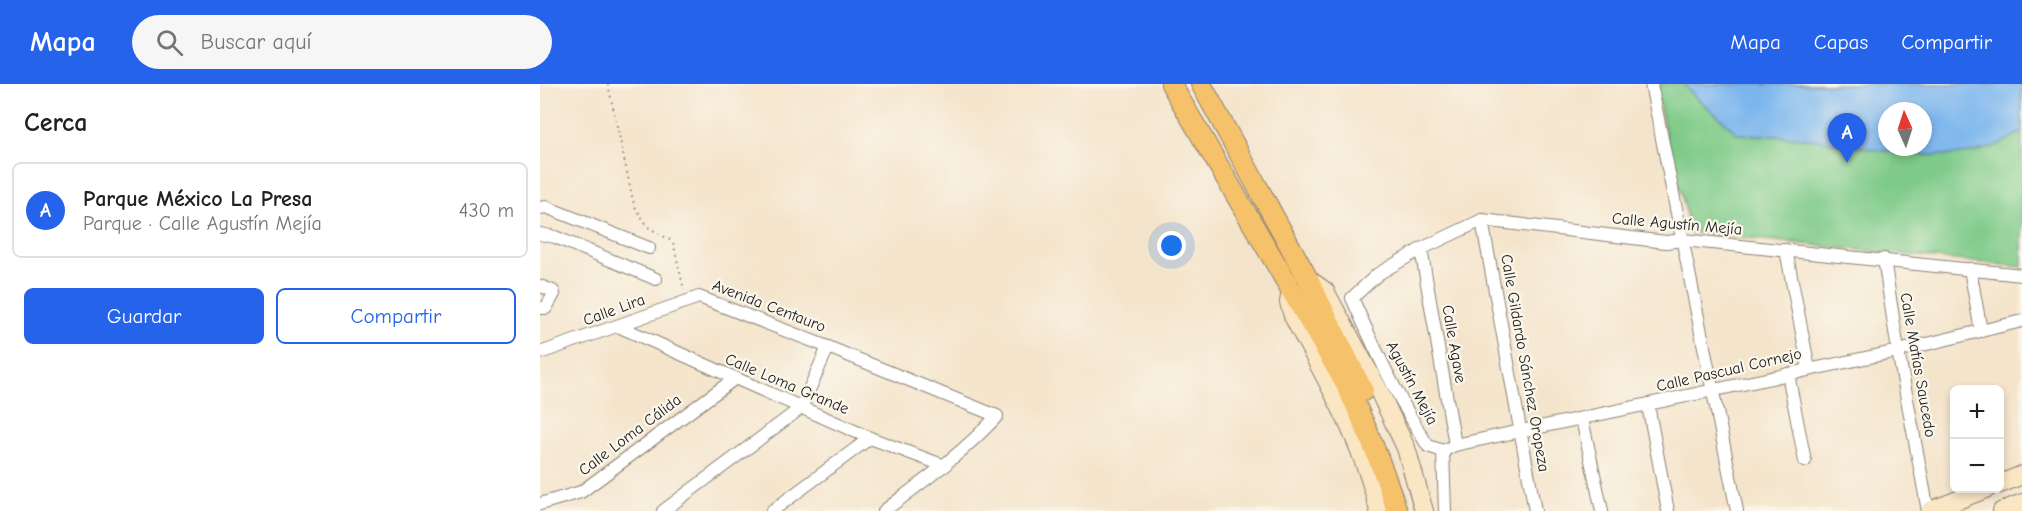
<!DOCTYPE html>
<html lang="es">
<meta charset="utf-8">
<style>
body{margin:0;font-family:"Comic Neue",sans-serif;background:#f6f6f6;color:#202124}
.controls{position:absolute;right:18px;bottom:18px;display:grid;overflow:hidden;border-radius:9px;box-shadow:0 3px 9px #0003}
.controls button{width:54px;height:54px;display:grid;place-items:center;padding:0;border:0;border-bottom:2px solid #e0e0e0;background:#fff;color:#202124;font:30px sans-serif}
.compass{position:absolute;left:1338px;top:18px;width:54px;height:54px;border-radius:50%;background:#fff;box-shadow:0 3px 9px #0003;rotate:357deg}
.you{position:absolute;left:632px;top:162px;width:21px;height:21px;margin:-15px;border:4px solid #fff;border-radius:50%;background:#1a73e8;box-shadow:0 0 0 9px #1a73e833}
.badge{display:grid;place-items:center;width:39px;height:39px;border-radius:50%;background:#2563eb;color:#fff;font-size:20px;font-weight:700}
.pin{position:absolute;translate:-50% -50px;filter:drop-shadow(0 2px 3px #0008)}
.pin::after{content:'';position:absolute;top:32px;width:21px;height:18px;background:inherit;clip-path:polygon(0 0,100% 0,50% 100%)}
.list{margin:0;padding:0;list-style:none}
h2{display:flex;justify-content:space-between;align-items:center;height:78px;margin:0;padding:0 24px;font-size:26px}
h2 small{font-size:20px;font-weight:400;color:#757577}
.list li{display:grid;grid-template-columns:39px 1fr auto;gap:18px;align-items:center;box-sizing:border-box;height:96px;margin:0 12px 12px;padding:0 12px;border:2px solid #e0e0e0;border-radius:9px}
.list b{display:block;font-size:22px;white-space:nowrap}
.list p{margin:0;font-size:20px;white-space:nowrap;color:#757577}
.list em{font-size:20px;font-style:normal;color:#757577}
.actions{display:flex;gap:12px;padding:18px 24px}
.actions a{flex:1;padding:14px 0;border:2px solid #2563eb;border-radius:9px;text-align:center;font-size:21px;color:#2563eb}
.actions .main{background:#2563eb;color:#fff}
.icon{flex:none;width:33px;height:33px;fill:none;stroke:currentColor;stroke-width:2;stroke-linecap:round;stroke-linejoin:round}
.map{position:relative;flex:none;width:1482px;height:427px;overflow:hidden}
header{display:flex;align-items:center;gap:36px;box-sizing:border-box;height:84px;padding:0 30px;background:#2563eb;color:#fff}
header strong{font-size:28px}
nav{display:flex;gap:33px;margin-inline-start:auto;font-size:21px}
.search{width:420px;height:54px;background:#f6f6f6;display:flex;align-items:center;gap:15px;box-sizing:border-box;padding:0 21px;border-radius:33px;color:#757577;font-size:22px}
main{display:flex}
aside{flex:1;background:#fff}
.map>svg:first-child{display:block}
</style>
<header>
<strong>Mapa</strong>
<div class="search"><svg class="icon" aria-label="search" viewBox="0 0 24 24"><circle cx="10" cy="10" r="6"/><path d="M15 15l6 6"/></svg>Buscar aquí</div>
<nav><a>Mapa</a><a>Capas</a><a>Compartir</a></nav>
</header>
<main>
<aside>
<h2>Cerca<small></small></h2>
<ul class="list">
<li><span class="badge">A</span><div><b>Parque México La Presa</b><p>Parque · Calle Agustín Mejía</p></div><em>430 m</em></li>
</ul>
<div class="actions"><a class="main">Guardar</a><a>Compartir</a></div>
</aside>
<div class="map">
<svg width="1482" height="427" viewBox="0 0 1482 427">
<rect width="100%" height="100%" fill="#fbf7ec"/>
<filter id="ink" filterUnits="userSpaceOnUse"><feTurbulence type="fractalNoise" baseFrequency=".0167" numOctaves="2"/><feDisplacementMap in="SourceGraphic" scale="12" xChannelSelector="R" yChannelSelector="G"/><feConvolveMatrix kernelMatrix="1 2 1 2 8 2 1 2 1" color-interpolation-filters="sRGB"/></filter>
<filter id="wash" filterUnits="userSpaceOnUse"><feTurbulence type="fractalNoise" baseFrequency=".008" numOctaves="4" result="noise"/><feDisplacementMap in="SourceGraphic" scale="24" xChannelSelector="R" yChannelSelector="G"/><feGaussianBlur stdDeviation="1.35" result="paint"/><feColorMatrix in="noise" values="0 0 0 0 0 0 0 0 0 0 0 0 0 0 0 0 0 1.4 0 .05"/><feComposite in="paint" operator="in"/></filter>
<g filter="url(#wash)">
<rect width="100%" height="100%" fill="#f4e4cb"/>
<path fill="#7eca88" stroke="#4d7352" stroke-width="1.5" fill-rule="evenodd" d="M1115,0H1482V183L1150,148L1141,107L1135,95ZM1347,27H1383V63H1347Z"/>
<path fill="#7cb6ed" stroke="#4c6984" stroke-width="1.5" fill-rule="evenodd" d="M1143,0H1482V47C1421,93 1331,61 1262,54C1241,52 1219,51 1197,50C1181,31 1159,20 1143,0ZM1347,27H1383V63H1347Z"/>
</g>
<g filter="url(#ink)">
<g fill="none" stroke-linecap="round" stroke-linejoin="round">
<g stroke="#888074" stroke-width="14">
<g id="street">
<path d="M1111,0L1197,427"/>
<path d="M0,124L6,123L109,164"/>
<path d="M942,136L995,427"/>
<path d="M0,150L15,153L116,195"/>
<path d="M881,165L915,361"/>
<path d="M1246,166L1269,285"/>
<path d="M1344,175L1358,267L1388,427"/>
<path d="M1430,185L1441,247"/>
<path d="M0,202L13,207L14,210L6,224H0"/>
<path d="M78,242L330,354L405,382"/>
<path d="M0,269L159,213L288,263L457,332C423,369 384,397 344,427"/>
<path d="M1248,290L1265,377"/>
<path d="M1108,321L1128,427"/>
<path d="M1042,335L1062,427"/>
<path d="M903,367L888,362C858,315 835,265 812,214L838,190L881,165L942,136L1126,158L1143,156L1482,191"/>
<path d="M903,367L915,361L1358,267L1482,237"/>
<path d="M903,367L905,427"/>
<path d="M0,420L41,408L194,295"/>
<path d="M123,427L261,324L288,263"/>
<path d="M232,427L330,354"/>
</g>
</g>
<g stroke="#888074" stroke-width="20">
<g id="secondary">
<path d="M768,195L785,207L839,307L866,364L884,427"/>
<path d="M751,207L749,218L753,232C786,295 823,357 839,427"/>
<path d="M1460,400L1482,391"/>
<path d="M1390,427L1448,404"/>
<path d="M1462,427L1482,419"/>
</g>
</g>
<g stroke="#888074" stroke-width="22">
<g id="primary">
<path d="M631,0L803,295C825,338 842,381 857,427"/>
<path d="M661,0L768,195L823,307"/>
</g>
</g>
<path stroke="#888074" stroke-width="2" stroke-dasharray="1.5 4.5" stroke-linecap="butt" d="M68,0L94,121L108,143L133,158L144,206"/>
<use href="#street" stroke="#fff" stroke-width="12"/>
<use href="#secondary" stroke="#fbe6c4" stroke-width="18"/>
<use href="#primary" stroke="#f5c16b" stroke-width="20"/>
</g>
</g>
<g text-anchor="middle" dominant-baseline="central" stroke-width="4.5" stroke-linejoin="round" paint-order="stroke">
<g font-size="16" fill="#1c1c1c" stroke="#fbf7ec">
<text transform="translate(1137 140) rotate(5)">Calle Agustín Mejía</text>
<text transform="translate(229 222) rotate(21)">Avenida Centauro</text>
<text transform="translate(74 226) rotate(-20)">Calle Lira</text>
<text transform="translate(914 260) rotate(80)">Calle Agave</text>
<text transform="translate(985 279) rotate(80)">Calle Gildardo Sánchez Oropeza</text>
<text transform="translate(1378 281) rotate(80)">Calle Matías Saucedo</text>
<text transform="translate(1189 286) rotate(-13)">Calle Pascual Cornejo</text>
<text transform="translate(872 299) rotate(62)">Agustín Mejía</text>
<text transform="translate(247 300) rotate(23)">Calle Loma Grande</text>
<text transform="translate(90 351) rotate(-37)">Calle Loma Cálida</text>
</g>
</g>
</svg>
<div class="controls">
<button>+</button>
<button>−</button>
</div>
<svg class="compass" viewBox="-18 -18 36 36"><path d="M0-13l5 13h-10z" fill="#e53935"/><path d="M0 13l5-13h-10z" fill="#757577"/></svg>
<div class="you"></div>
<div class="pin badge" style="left:1307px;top:79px">A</div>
</div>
</main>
